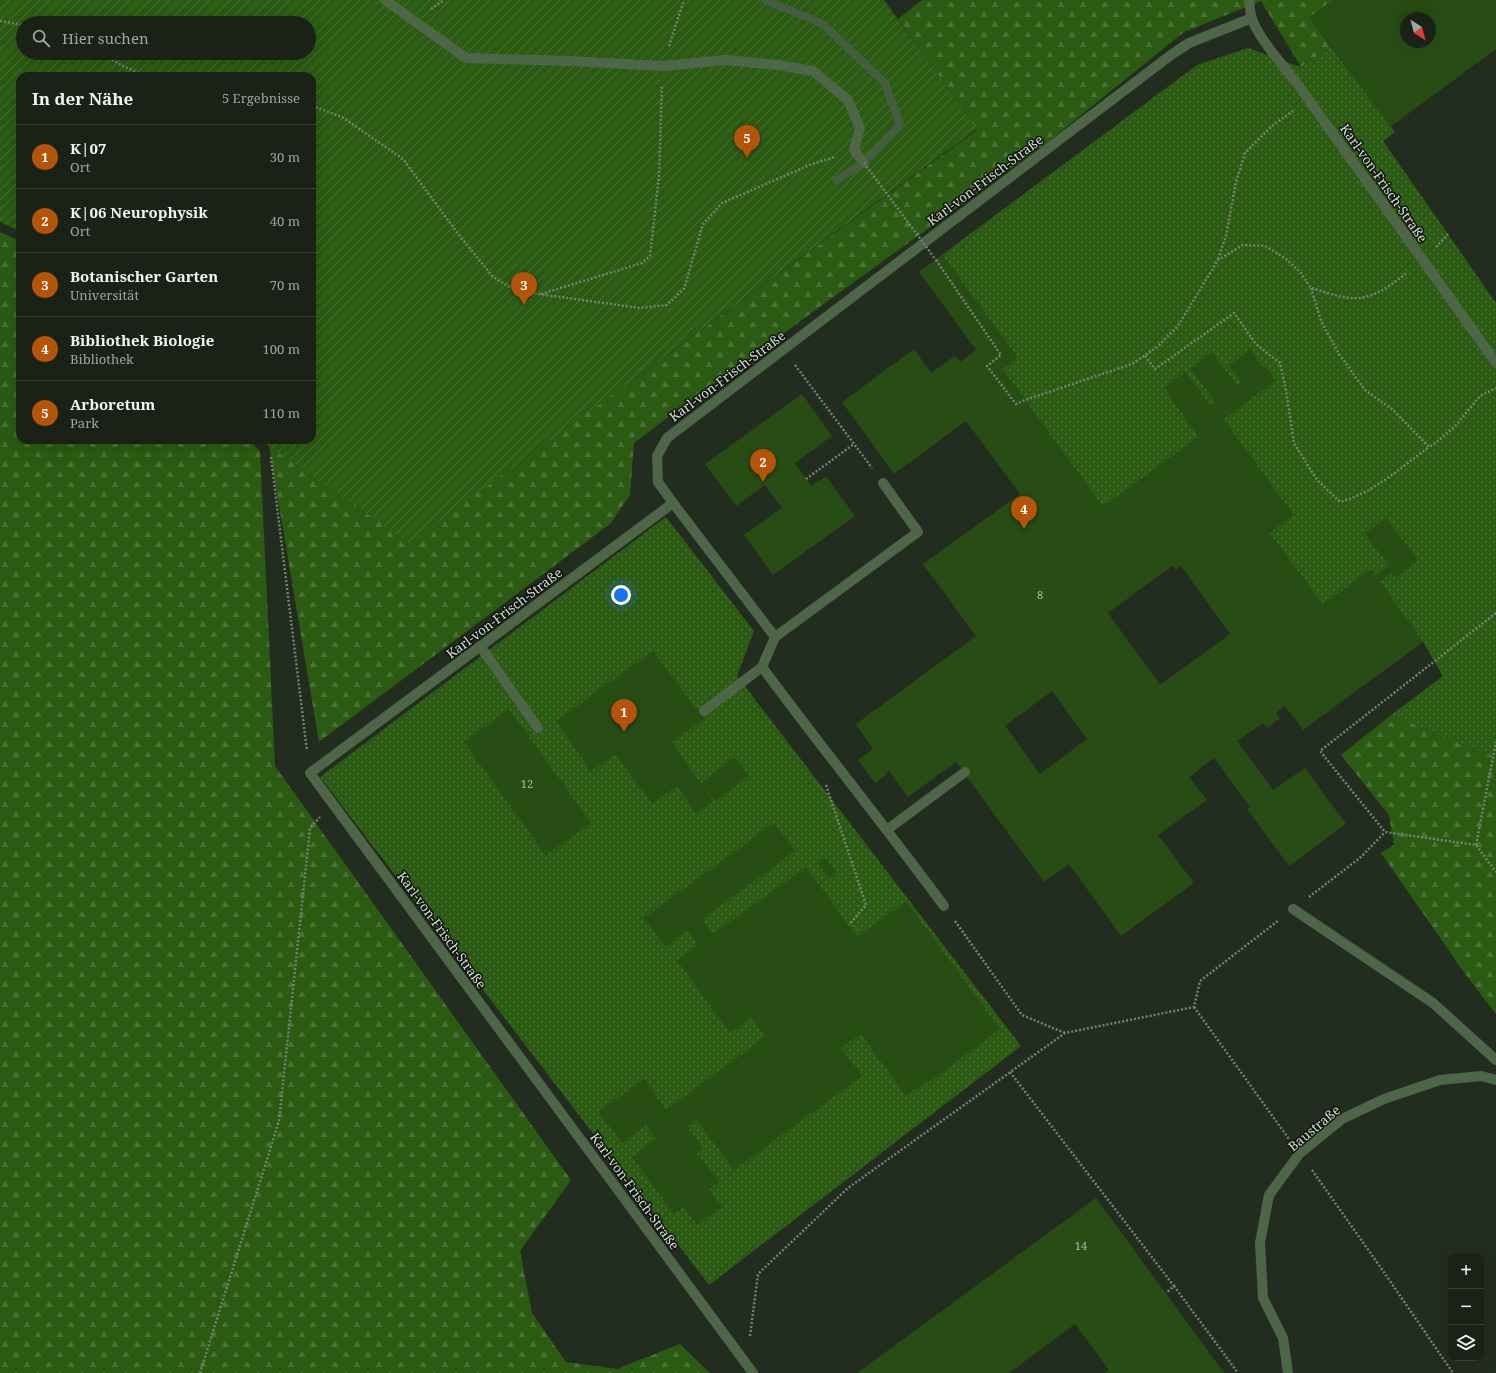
<!DOCTYPE html>
<html lang="de">
<meta charset="utf-8">
<style>
body{margin:0;font-family:"Noto Serif",serif;background:#232a20;color:#f1f3f6}
.controls{position:absolute;right:12px;bottom:12px;display:grid;overflow:hidden;border-radius:8px;box-shadow:0 4px 16px #0002}
.controls button{width:36px;height:36px;display:grid;place-items:center;padding:0;border:0;border-bottom:1px solid #383f36;background:#1a2217;color:#f1f3f6;font:20px sans-serif}
.compass{position:absolute;left:1400px;top:12px;width:36px;height:36px;border-radius:50%;background:#1a2217;box-shadow:0 4px 16px #0002;rotate:144deg}
.you{position:absolute;left:621px;top:595px;width:14px;height:14px;margin:-10px;border:3px solid #fff;border-radius:50%;background:#1a73e8;box-shadow:0 0 0 6px #1a73e833}
.badge{display:grid;place-items:center;width:26px;height:26px;border-radius:50%;background:#b45309;color:#fff;font-size:13px;font-weight:700}
.pin{position:absolute;translate:-50% -33px;filter:drop-shadow(0 1px 2px #0008)}
.pin::after{content:'';position:absolute;top:21px;width:14px;height:12px;background:inherit;clip-path:polygon(0 0,100% 0,50% 100%)}
.list{margin:0;padding:0;list-style:none}
h2{display:flex;justify-content:space-between;align-items:center;height:52px;margin:0;padding:0 16px;font-size:17px}
h2 small{font-size:13px;font-weight:400;color:#9fa4a1}
.list li{display:grid;grid-template-columns:26px 1fr auto;gap:12px;align-items:center;box-sizing:border-box;height:64px;padding:0 16px;border-top:1px solid #383f36}
.list b{display:block;font-size:15px;white-space:nowrap}
.list p{margin:0;font-size:13px;white-space:nowrap;color:#9fa4a1}
.list em{font-size:13px;font-style:normal;color:#9fa4a1}
.icon{flex:none;width:22px;height:22px;fill:none;stroke:currentColor;stroke-width:2;stroke-linecap:round;stroke-linejoin:round}
.map{position:relative;flex:none;width:1496px;height:1373px;overflow:hidden}
.search{position:absolute;background:#1a2217;box-shadow:0 4px 16px #0002;left:16px;top:16px;width:300px;height:44px;display:flex;align-items:center;gap:10px;box-sizing:border-box;padding:0 14px;border-radius:22px;color:#9fa4a1;font-size:15px}
.panel{position:absolute;background:#1a2217;box-shadow:0 4px 16px #0002;left:16px;top:72px;width:300px;height:372px;border-radius:12px}
.map>svg:first-child{display:block}
</style>
<div class="map">
<svg width="1496" height="1373" viewBox="0 0 1496 1373">
<defs>
<pattern id="grass-dots" width="8" height="8" patternUnits="userSpaceOnUse"><rect width="8" height="8" fill="#2b5b12"/><path d="M2 2h.1M6 6h.1" fill="none" stroke="#497234" stroke-width="1.8" stroke-linecap="round"/></pattern>
<pattern id="forest-firs" width="22" height="20" patternUnits="userSpaceOnUse"><rect width="22" height="20" fill="#2b5b12"/><path d="M5 1l3.5 6h-7zM16 11l3.5 6h-7z" fill="#497234"/></pattern>
<pattern id="garden-furrows" width="10" height="10" patternUnits="userSpaceOnUse"><rect width="10" height="10" fill="#2b5b12"/><path d="M-1 1l2-2M0 10L10 0M9 11l2-2" fill="none" stroke="#497234"/></pattern>
</defs>
<rect width="100%" height="100%" fill="#232d1f"/>
<g fill="url(#grass-dots)">
<path d="M1331,47L1395,132L1383,141L1496,303V757L1391,715L1443,676L1423,642L1371,570L1323,605L1269,533L1293,515L1223,419L1275,380L1265,367L1263,368L1250,350L1242,382L1237,386L1212,353L1191,369L1216,402L1211,406L1185,373L1165,388L1199,437L1103,507L1002,369L1017,357L942,255L1197,65L1248,48L1301,67Z"/>
<path d="M666,517L754,631L737,676L1021,1046L709,1285L320,777Z"/>
</g>
<g fill="url(#forest-firs)">
<path d="M922,0H1333L1310,17L1331,47L1301,67L1261,1L1184,32L1049,141L687,403L634,443L630,495L610,524L319,742L269,446L263,440H312L634,379L977,130L898,19Z"/>
<path d="M0,232L20,241V440H249L260,451L275,766L571,1180L520,1251L532,1313L566,1362L617,1369L680,1344L710,1373H0Z"/>
<path d="M1391,715L1496,757V1014L1466,975L1381,853L1394,845L1389,815L1341,755Z"/>
</g>
<path fill="url(#garden-furrows)" fill-rule="evenodd" d="M0,0H884L977,129L409,543L269,446L263,440H312V76H20V231L0,222ZM23,23H309V53H23Z"/>
<g fill="none" stroke-linecap="round" stroke-linejoin="round">
<path stroke="#465b40" stroke-width="8" d="M765,0L823,24L885,83L900,125L864,163L837,180"/>
</g>
<g fill="#274d14" fill-rule="evenodd">
<path d="M1333,0H1496V49L1390,127L1310,17ZM1406,18H1430V42H1406Z"/>
<path d="M942,255L1017,357L1002,369L1103,507L1199,437L1165,388L1185,373L1211,406L1216,402L1191,369L1212,353L1237,386L1242,382L1229,365L1250,350L1263,368L1265,367L1275,380L1223,419L1293,515L1269,533L1323,605L1370,570L1375,576L1389,566L1365,533L1386,518L1410,550H1411L1418,560L1395,578L1392,573L1380,582L1423,642L1303,730L1285,706L1276,713L1280,718L1267,728L1263,723L1237,741L1273,790L1305,768L1346,824L1289,866L1247,809L1250,807L1214,758L1189,777L1207,800L1158,835L1194,883L1121,936L1069,864L1044,882L956,762L908,797L889,771L885,774L886,775L875,783L858,760L873,749L856,724L976,636L923,564L1020,494L966,421L894,474L842,402L914,349L931,373L955,356L960,362L976,350L919,272ZM1172,566L1176,570L1181,566L1230,634L1160,685L1108,613ZM1052,691L1087,739L1040,774L1005,726Z"/>
<path d="M802,394L832,436L795,463L811,486L826,476L855,516L773,575L744,535L782,508L765,485L736,506L705,464Z"/>
<path d="M653,651L704,719L672,742L713,801L696,813L677,786L652,804L615,754L591,771L556,721Z"/>
<path d="M509,709L591,823L546,855L464,742Z"/>
<path d="M735,757L749,776L715,801L701,783Z"/>
<path d="M774,823L795,851L702,919L713,934L806,867L857,937L906,901L1000,1029L928,1083L927,1081L906,1096L861,1034L841,1048L862,1076L734,1170L696,1119L687,1126L703,1149L697,1153L719,1182L709,1189L722,1207L697,1225L684,1207L674,1214L632,1157L656,1139L646,1125L622,1143L599,1112L644,1079L666,1110L765,1037L751,1017L730,1033L677,960L698,945L687,930L665,947L644,918Z"/>
<path d="M826,858L836,873L829,879L818,864Z"/>
<path d="M1096,1198L1224,1373H1105L1109,1370L1075,1324L1009,1373H857Z"/>
</g>
<g fill="none" stroke-linecap="round" stroke-linejoin="round">
<g stroke="#778074" stroke-width="2.5" stroke-dasharray="2 2" stroke-linecap="butt">
<path d="M431,9L444,0"/>
<path d="M0,21L23,25"/>
<path d="M669,46L684,0"/>
<path d="M102,53L121,65L145,76"/>
<path d="M312,106L342,117L403,159L459,235L493,277L517,291L640,308L667,305L684,289L703,224L722,203L812,164L835,157"/>
<path d="M1436,247L1448,234"/>
<path d="M1218,259L1226,236L1236,182L1245,153L1272,126L1293,111"/>
<path d="M936,260L1001,355L987,366L1016,404L1025,400L1132,364L1157,347L1178,326L1218,260L1243,245L1265,246L1285,258L1301,273L1311,288C1323,291 1337,297 1350,298C1373,300 1391,285 1408,272"/>
<path d="M1311,288L1321,321L1339,354L1365,390L1393,410L1429,447L1436,443L1457,424L1480,396L1496,388"/>
<path d="M541,294L642,263L650,256L659,176L662,86"/>
<path d="M1145,356L1155,369L1234,313L1256,344L1280,363L1286,390L1294,443L1317,480L1340,502C1375,492 1400,468 1429,447"/>
<path d="M795,365L872,468"/>
<path d="M271,457L307,751"/>
<path d="M806,479L854,444"/>
<path d="M1496,613L1320,751L1385,832L1476,845L1496,872"/>
<path d="M826,785L866,905L849,925"/>
<path d="M1476,845L1496,742"/>
<path d="M1309,897L1361,857L1385,832"/>
<path d="M955,921L1022,1015L1065,1033"/>
<path d="M1194,1007L1289,1139"/>
<path d="M1010,1072L1174,1286L1166,1293"/>
<path d="M1312,1170L1381,1268L1453,1373"/>
<path d="M1174,1286L1238,1373"/>
<path d="M750,1336L758,1274L848,1188L1065,1033L1194,1007L1200,981L1279,920"/>
<path d="M200,1373L279,1121L310,828L320,817"/>
</g>
<g stroke="#4f6547" stroke-width="10">
<path d="M385,0L466,58L569,61L663,66L726,60L778,65L813,71L848,100L860,128L854,150L864,163"/>
<path d="M1249,0C1250,6 1250,13 1252,19C1259,39 1286,69 1299,86L1496,363"/>
<path d="M673,503L775,637"/>
<path d="M480,646L538,728"/>
<path d="M762,667C822,748 885,826 944,906"/>
<path d="M704,711L762,667L775,637L918,532L883,483"/>
<path d="M888,829L965,772"/>
<path d="M1293,909L1433,1003L1496,1060"/>
<path d="M753,1373L310,773L673,503L658,482L657,456L667,438L1171,55L1189,43L1252,18"/>
<path d="M1288,1373L1283,1338L1263,1298L1260,1243L1269,1195L1300,1153L1342,1119L1384,1099L1440,1080L1481,1076L1496,1080"/>
</g>
<path stroke="#778074" stroke-width="2.5" stroke-dasharray="2 2" stroke-linecap="butt" d="M864,163L936,260"/>
</g>
<g text-anchor="middle" dominant-baseline="central" stroke-width="3" stroke-linejoin="round" paint-order="stroke">
<g font-size="11" fill="#acbaa6">
<text x="1040" y="594">8</text>
<text x="527" y="783">12</text>
<text x="1081" y="1245">14</text>
</g>
<g font-size="13" fill="#d8dfd6" stroke="#0f140e">
<text transform="translate(985 180) rotate(-37)">Karl-von-Frisch-Straße</text>
<text transform="translate(1384 183) rotate(55)">Karl-von-Frisch-Straße</text>
<text transform="translate(727 376) rotate(-37)">Karl-von-Frisch-Straße</text>
<text transform="translate(504 613) rotate(-37)">Karl-von-Frisch-Straße</text>
<text transform="translate(442 930) rotate(54)">Karl-von-Frisch-Straße</text>
<text transform="translate(1314 1128) rotate(-40)">Baustraße</text>
<text transform="translate(635 1191) rotate(54)">Karl-von-Frisch-Straße</text>
</g>
</g>
</svg>
<div class="controls">
<button>+</button>
<button>−</button>
<button><svg class="icon" aria-label="layers" viewBox="0 0 24 24"><path d="M12 4l9 5-9 5-9-5zM3 14l9 5 9-5"/></svg></button>
</div>
<svg class="compass" viewBox="-18 -18 36 36"><path d="M0-13l5 13h-10z" fill="#e53935"/><path d="M0 13l5-13h-10z" fill="#9fa4a1"/></svg>
<div class="you"></div>
<div class="pin badge" style="left:624px;top:732px">1</div>
<div class="pin badge" style="left:763px;top:482px">2</div>
<div class="pin badge" style="left:524px;top:305px">3</div>
<div class="pin badge" style="left:1024px;top:529px">4</div>
<div class="pin badge" style="left:747px;top:158px">5</div>
<div class="search"><svg class="icon" aria-label="search" viewBox="0 0 24 24"><circle cx="10" cy="10" r="6"/><path d="M15 15l6 6"/></svg>Hier suchen</div>
<section class="panel">
<h2>In der Nähe<small>5 Ergebnisse</small></h2>
<ul class="list">
<li><span class="badge">1</span><div><b>K|07</b><p>Ort</p></div><em>30 m</em></li>
<li><span class="badge">2</span><div><b>K|06 Neurophysik</b><p>Ort</p></div><em>40 m</em></li>
<li><span class="badge">3</span><div><b>Botanischer Garten</b><p>Universität</p></div><em>70 m</em></li>
<li><span class="badge">4</span><div><b>Bibliothek Biologie</b><p>Bibliothek</p></div><em>100 m</em></li>
<li><span class="badge">5</span><div><b>Arboretum</b><p>Park</p></div><em>110 m</em></li>
</ul>
</section>
</div>
